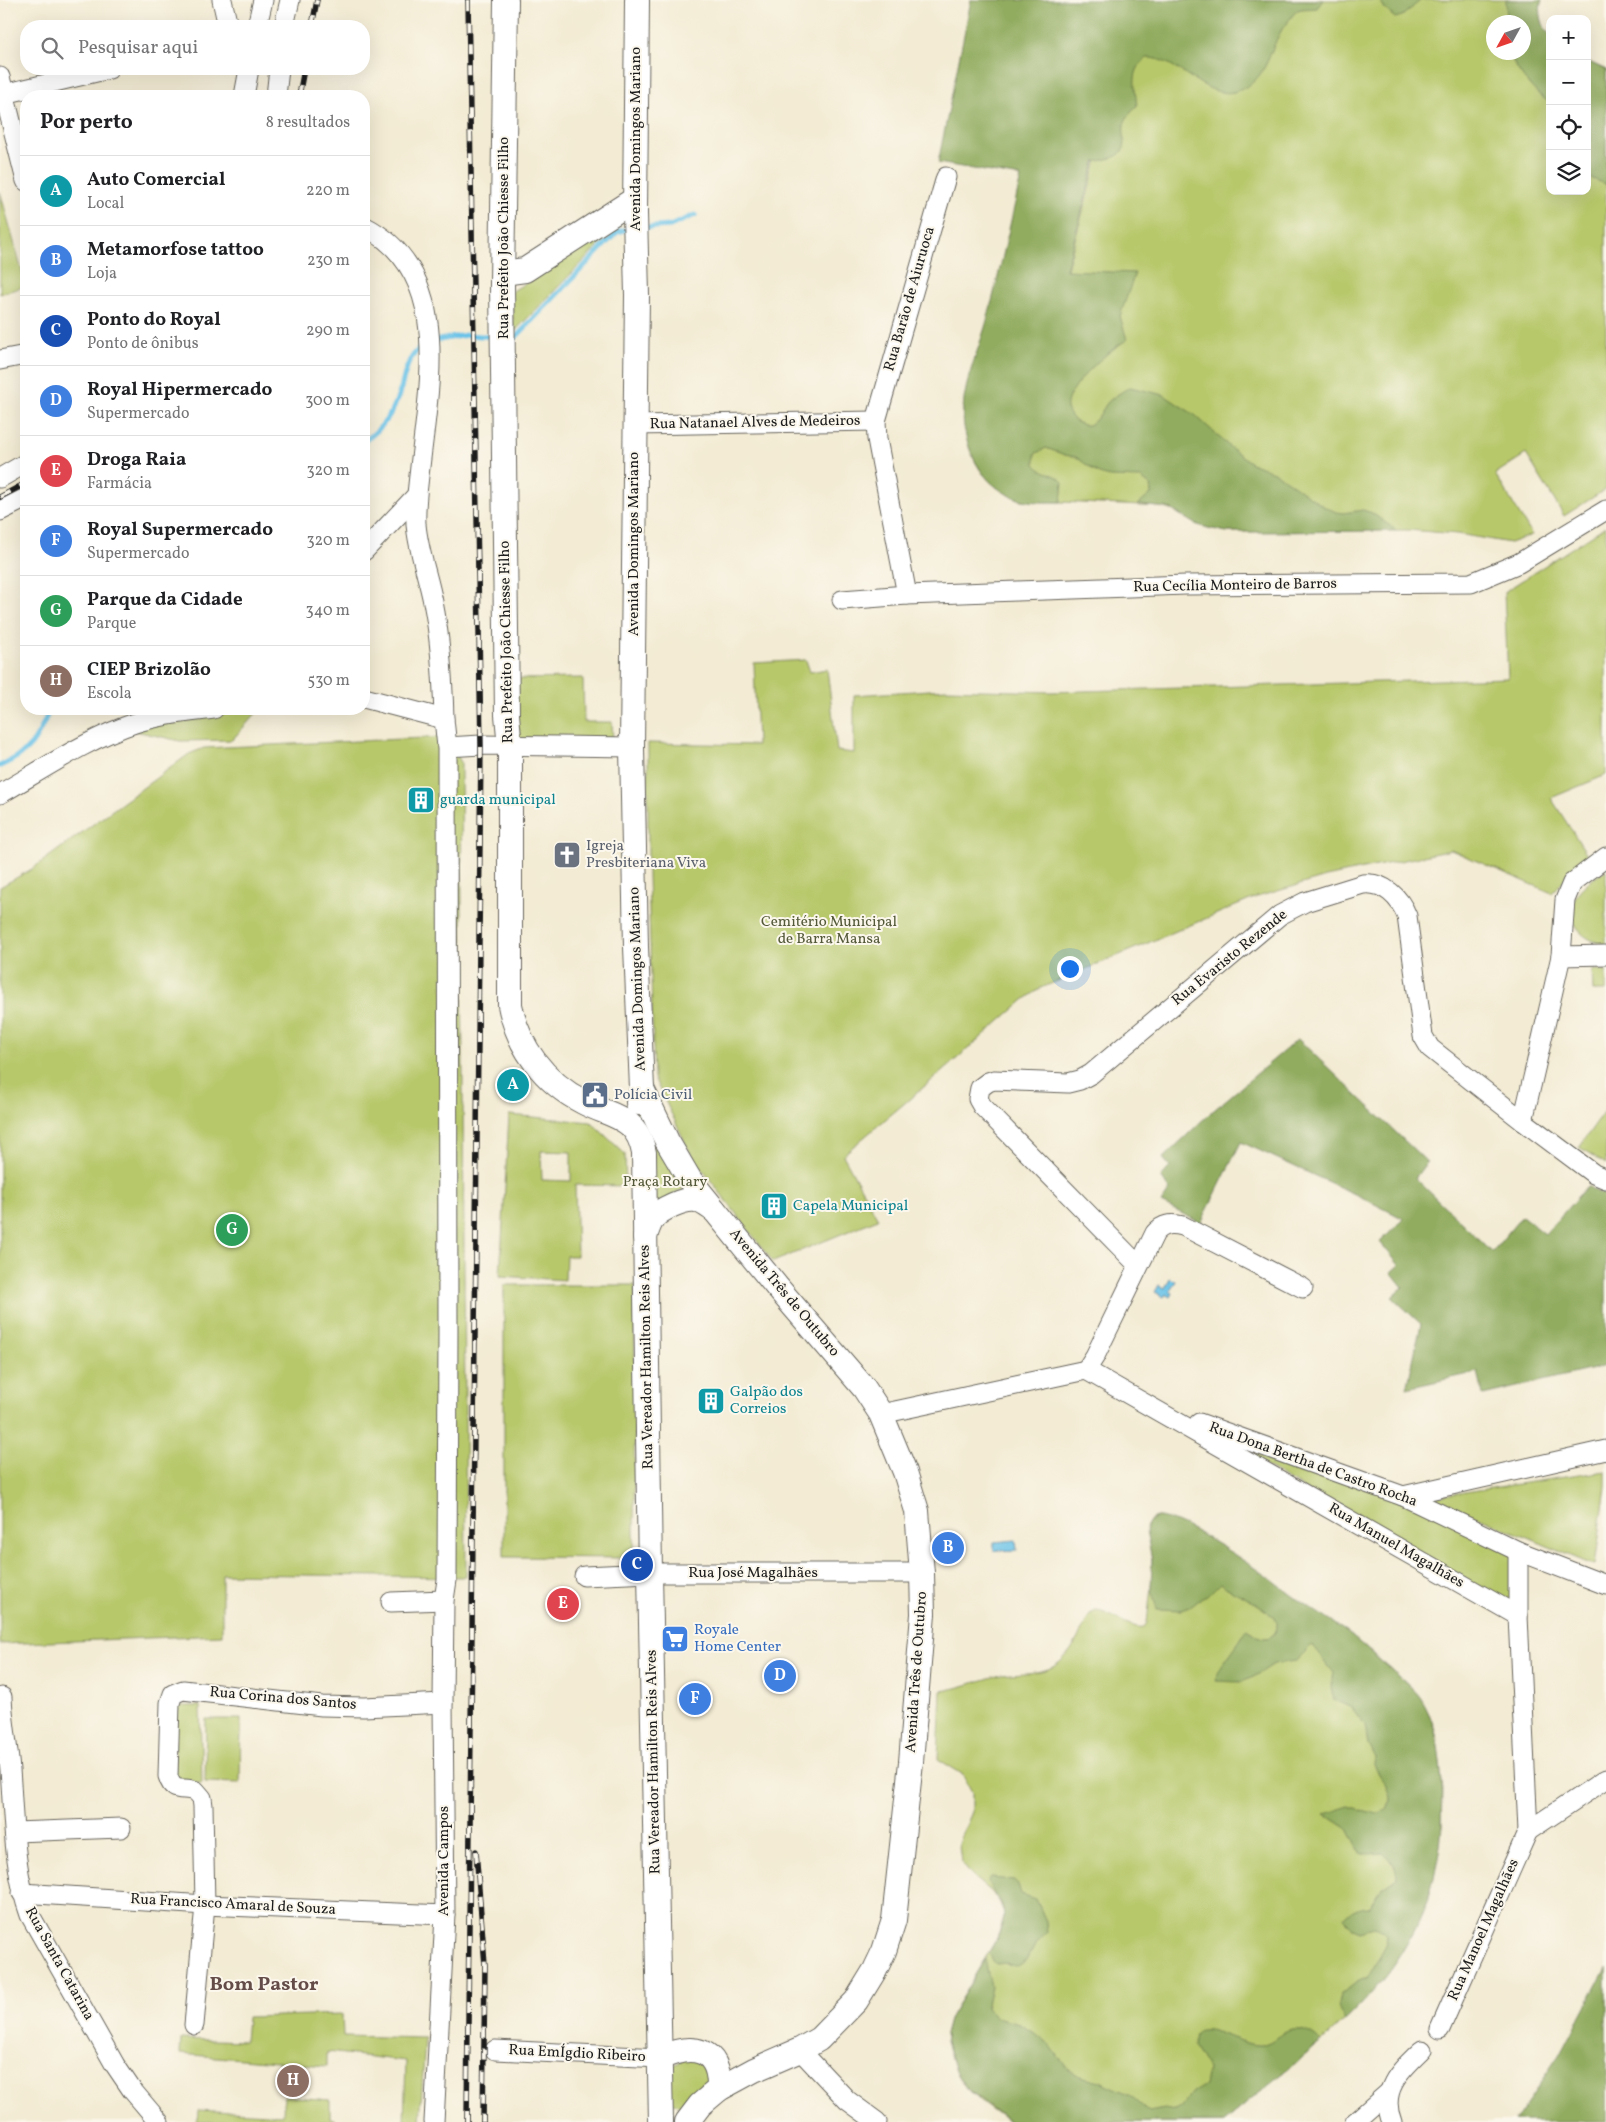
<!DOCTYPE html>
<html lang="pt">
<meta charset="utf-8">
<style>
body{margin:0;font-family:Vollkorn,serif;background:#f2f2f2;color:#202124}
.controls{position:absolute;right:15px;top:15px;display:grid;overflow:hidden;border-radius:10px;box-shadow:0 5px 20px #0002}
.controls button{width:45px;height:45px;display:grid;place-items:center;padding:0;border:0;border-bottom:1px solid #e0e0e0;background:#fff;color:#202124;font:25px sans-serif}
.compass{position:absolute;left:1486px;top:15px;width:45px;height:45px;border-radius:50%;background:#fff;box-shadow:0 5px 20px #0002;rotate:230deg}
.you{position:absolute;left:1069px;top:968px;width:18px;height:18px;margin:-12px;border:4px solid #fff;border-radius:50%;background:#1a73e8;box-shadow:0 0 0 8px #1a73e833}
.badge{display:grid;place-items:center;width:32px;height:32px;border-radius:50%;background:#d1495b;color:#fff;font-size:16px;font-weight:700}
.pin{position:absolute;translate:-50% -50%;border:2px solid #fff;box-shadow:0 1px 5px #0006}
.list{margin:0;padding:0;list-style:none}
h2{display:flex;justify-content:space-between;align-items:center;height:65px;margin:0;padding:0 20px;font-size:21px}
h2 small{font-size:16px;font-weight:400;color:#757577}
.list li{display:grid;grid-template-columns:32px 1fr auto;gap:15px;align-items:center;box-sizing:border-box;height:70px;padding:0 20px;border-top:1px solid #e0e0e0}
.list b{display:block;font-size:19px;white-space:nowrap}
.list p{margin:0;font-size:16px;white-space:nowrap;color:#757577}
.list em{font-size:16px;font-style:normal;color:#757577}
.icon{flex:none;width:28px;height:28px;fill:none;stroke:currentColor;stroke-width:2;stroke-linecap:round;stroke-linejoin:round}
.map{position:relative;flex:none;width:1606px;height:2122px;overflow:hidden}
.search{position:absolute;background:#fff;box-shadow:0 5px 20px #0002;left:20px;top:20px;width:350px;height:55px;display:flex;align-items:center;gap:12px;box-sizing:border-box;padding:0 18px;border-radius:20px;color:#757577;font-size:19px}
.panel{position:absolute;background:#fff;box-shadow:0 5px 20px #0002;left:20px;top:90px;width:350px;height:625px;border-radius:20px}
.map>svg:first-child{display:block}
</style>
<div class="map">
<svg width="1606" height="2122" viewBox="0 0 1606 2122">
<rect width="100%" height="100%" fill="#fbf7ec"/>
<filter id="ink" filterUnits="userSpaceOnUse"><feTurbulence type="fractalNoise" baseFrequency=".02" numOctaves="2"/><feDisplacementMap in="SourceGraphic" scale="10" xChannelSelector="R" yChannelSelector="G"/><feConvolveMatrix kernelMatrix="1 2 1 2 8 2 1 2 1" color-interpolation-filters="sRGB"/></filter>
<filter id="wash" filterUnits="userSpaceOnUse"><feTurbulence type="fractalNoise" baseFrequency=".0096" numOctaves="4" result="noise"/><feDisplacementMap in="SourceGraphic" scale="20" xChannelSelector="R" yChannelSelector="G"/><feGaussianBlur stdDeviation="1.12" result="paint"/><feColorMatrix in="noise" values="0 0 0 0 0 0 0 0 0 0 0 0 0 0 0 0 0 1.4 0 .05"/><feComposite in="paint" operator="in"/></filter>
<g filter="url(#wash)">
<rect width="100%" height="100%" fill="#f3ebd3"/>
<g fill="#b7c86b" stroke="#6a7244" fill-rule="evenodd">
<path d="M1166,0H1518L1550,35V191H1587V61L1606,70V489L1564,516L1526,454L1495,474L1532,535L1510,543L1458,534L1408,530L1227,532L1195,524L1174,511L1161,507L1021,500C978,484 965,451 963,408L1059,298L1107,124ZM1494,22H1524V52H1494Z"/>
<path d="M0,191L26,286L0,294Z"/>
<path d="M620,224L514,332L511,292Z"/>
<path d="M1606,526V775L1551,798L1588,856L1552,893L1451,850L1326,877L1257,897L1041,988L1024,1000L937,1076L843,1155L878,1219L773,1262L692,1156L654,1078L648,875V743L757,745L754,663L806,660L810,672L827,669L837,751L854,753V695L946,689L1051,692L1508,678L1504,592Z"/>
<path d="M583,678L584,722H612L613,741L507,743L506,679Z"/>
<path d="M231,709H260L232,740L180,741L131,730L165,719Z"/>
<path d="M446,737L461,762L466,1577L222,1574V1635L0,1644V887L32,869L189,754L204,748Z"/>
<path d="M1606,870V944C1577,941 1560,913 1581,889C1588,881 1598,876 1606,870Z"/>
<path d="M1592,970H1606V991H1593Z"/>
<path d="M641,1108L684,1189L656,1205L633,1116Z"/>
<path d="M1606,1109V1164L1579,1147Z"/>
<path d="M509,1115L591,1122L625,1154L626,1186L575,1185L577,1256H566L565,1280L500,1276ZM541,1151L571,1152V1181L542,1180Z"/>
<path d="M504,1285H635L634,1558L504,1557Z"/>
<path d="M1220,1439L1394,1494L1518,1551V1616Z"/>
<path d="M1606,1471V1486L1595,1566L1431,1497Z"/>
<path d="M1159,1517L1197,1532L1234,1555L1304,1605L1349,1634L1408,1684L1419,1697L1430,1716L1436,1734L1443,1791L1442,1827L1430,1893L1412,1935L1389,1971L1359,2007L1327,2037L1224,2122H1010L1006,2120L979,2100L962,2083L955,2071L946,2041L945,2034L949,2019L997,1938L1004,1919V1913L998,1898L972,1876L961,1862L959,1846L962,1835L972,1812V1792L962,1774L938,1759L941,1691C962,1688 977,1681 997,1676C1018,1671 1046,1677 1062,1660C1076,1647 1081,1630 1090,1614L1096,1611C1111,1612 1131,1630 1144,1627L1147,1623L1152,1578V1559L1146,1527L1153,1518Z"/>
<path d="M174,1706H200L202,1783L175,1784Z"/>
<path d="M206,1719H241L240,1783L205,1782Z"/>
<path d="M342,2014L343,2036L425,2038L420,2122H404L406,2061L327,2052V2066L180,2054L181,2039L245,2041L247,2017Z"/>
<path d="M694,2054L715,2079L686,2106H679L667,2099L665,2070Z"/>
<path d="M284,2096L330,2100V2118L334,2119V2122H197L198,2110L283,2115Z"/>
</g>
<g fill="#91ac5f" stroke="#56643e">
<path d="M971,0H1323L1317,8C1311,9 1302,8 1298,10C1295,12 1292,16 1290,19C1267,43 1272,82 1234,92C1205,99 1176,57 1147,58C1130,70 1135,88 1137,106C1132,112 1125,117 1124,126C1122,136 1130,147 1118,155C1112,159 1102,160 1095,162L1066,270L1135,273L1120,316L1127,340C1110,349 1071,383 1067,403C1066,410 1070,415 1074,420C1078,423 1083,426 1088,425C1098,422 1102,409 1108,402C1114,396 1123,391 1130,387L1164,395L1179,405L1195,415L1231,448L1251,463L1276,473L1323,506L1336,512L1343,513L1363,510L1372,513L1397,531L1251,532H1227L1208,528L1195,524L1169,508L1138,505L1151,494L1150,485L1141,478L1110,477L1099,474L1076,457L1065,455L1046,448L1035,454V464C1042,474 1056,473 1063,482L1061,502C1048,502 1033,503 1020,499C982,489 962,446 963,409C965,378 980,347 988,317C1000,271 1010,224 1021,177L938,163Z"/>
<path d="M1380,0H1421L1402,16L1395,18L1385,9Z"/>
<path d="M1506,0H1542C1538,9 1542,29 1550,35V103C1532,91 1517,72 1509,53L1524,52V22H1507Z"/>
<path d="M1587,61L1606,70V184L1587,177V147L1591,139L1587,126Z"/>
<path d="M1298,1039L1427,1162L1415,1178L1492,1252L1522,1216L1545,1234L1587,1186L1601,1194H1606V1366L1483,1395L1478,1372L1407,1388L1421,1324L1392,1297L1403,1287L1391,1272L1399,1265L1380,1242L1404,1219L1359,1196L1241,1142L1201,1223L1161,1203L1170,1190L1161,1177L1170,1167L1163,1158L1208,1115Z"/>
<path d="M1156,1517C1180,1515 1263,1573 1284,1589C1305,1606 1328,1618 1349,1634C1362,1644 1374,1656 1387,1666C1398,1676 1411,1685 1420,1697C1435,1720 1439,1746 1441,1773C1450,1874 1418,1951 1345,2021C1338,2010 1336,2005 1341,1993C1351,1989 1356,1979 1367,1979L1387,1943L1386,1935L1383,1931L1374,1927L1360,1931L1351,1927L1343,1919C1351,1910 1357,1908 1368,1907L1382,1888L1397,1878C1397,1867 1392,1860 1384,1853L1367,1854L1360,1852L1348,1829L1325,1814L1349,1806L1376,1814L1387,1809L1391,1799L1386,1785L1374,1766L1375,1758L1368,1744L1365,1725L1352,1708L1334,1700L1331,1688L1334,1673L1312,1645L1296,1661L1274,1664L1252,1678L1241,1682L1215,1681C1222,1660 1238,1647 1247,1628C1251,1630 1255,1635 1260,1637C1273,1642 1283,1626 1273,1616C1258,1601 1236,1595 1220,1583L1207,1596L1198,1600L1188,1608L1182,1610L1157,1609L1151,1590L1152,1559L1146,1531L1148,1524Z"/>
<path d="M990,1878L1014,1880L1018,1884L1021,1894L1036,1899L1046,1921L1047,1933L1036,1943L1027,1961L1018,1967L1006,1963L997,1964L993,1962L989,1952C998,1938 1010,1917 1000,1901C995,1893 990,1890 988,1881Z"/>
<path d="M985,1959L991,1987L986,2008L997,2018L1019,2024L1041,2037L1050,2045L1067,2068L1076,2075L1100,2081L1120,2090L1130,2095L1149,2112L1164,2109L1176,2111L1182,2107L1192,2093L1205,2085L1208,2069L1194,2046L1196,2034C1196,2034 1201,2030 1202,2030C1212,2027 1244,2045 1259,2045C1272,2046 1276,2036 1286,2032C1299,2026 1313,2033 1321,2042L1224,2122H1010L966,2088L955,2071L946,2041L945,2034L949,2019Z"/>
<path d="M1606,1968V2122H1514L1560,2055Z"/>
</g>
<g fill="#6bc3e8" stroke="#447082">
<path d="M1170,1278L1176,1281L1170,1291L1173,1293L1171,1297L1166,1294L1164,1297L1155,1292L1159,1285L1165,1288Z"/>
<path d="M1016,1540L1017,1550L994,1551V1542Z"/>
</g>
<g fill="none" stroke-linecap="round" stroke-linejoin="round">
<g stroke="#6bc3e8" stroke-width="5">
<path d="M640,228L670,226L695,215"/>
<path d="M509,338H515L617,232L629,229"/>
<path d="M434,341L466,335L498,337"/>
<path d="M364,441C383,429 395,409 401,388C406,370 407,357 424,345"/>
<path d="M0,766C32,752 37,739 50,709"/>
</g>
</g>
</g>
<g filter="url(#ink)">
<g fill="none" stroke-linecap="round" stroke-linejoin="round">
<g stroke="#67645c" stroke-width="21">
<g id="minor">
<path d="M222,0L228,26"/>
<path d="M257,26L263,0"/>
<path d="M284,26L290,0"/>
<path d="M0,77L26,181"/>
<path d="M4,94L109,69"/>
<path d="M244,96L249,69"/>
<path d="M276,96L279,69"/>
<path d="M364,226C454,272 429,385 420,467C418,486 415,504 416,524C418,550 428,576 433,602C441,641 443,679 444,719"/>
<path d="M0,360L26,355"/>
<path d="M635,425L876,421"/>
<path d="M0,478L26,463"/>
<path d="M0,511L26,498"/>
<path d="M364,551L416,496"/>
<path d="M907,595L877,439L876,421L946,177"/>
<path d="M842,600L907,595L1186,585L1471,583L1519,563L1606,510"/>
<path d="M364,698L444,719L447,747L448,1329L447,1580L444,1600L443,1703L445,1915L434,2122"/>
<path d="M447,747L481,745L632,747"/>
<path d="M0,794C42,770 89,738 135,723C161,715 187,712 214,709"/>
<path d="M1561,956L1606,955"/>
<path d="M1523,1121L1561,956L1565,900L1572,883L1606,857"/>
<path d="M1138,1265L982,1106L978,1099L980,1088L988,1082L994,1080L1068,1083L1080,1080L1091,1074L1280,915L1305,902L1363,884C1384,881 1400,898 1407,916L1423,1036L1430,1048L1523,1121L1594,1174L1606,1179"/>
<path d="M1086,1370L1518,1616"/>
<path d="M1086,1370L1095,1356L1155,1233C1163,1224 1171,1223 1183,1226L1303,1288"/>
<path d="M881,1414L1086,1370"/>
<path d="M1199,1423L1403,1496L1518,1551L1606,1585"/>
<path d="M1403,1496L1606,1450"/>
<path d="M584,1576L650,1573H922"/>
<path d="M391,1602L444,1600"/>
<path d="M2,1697C3,1721 8,1746 10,1770C14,1819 13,1869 30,1915L115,2065L132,2090L159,2122"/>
<path d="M1528,1831L1606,1779"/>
<path d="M15,1832L121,1828"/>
<path d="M22,1893L205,1905L445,1915"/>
<path d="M194,2025L205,1905L203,1806L202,1798L196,1791C182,1786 174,1795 168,1776L170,1703L173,1694L183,1690L322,1706L364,1707L443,1703"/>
<path d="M1440,2029L1528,1831L1518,1616V1551"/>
<path d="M495,2050L660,2058"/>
<path d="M800,2050L847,2100L877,2122"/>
<path d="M1355,2122L1389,2092"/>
<path d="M1392,2122C1379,2090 1400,2071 1422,2050"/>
</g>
</g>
<g stroke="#67645c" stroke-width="26">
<g id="major">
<path d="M506,0L502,284L507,715L510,747V1005C518,1047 544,1082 583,1102C611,1117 637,1115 644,1153L650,1573L661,2122"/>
<path d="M637,0L635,213L637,295L632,747L636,947L642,1089L638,1103"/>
<path d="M503,273L525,270L635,199"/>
<path d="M642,1089L667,1141L690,1180L777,1287L864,1388L881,1414L905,1472L917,1511L922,1573L923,1614L911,1762L894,1920L884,1951L875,1970L856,2001L819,2039L800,2050L754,2070L719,2089L700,2105L687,2122"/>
<path d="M645,1237C647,1230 649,1224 653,1218C661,1209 684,1198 696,1200C703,1202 708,1206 714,1210"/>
<path d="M660,2058C692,2043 720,2047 719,2089"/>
</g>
</g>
<use href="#minor" stroke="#fff" stroke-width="19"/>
<use href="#major" stroke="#fff" stroke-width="24"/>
<g stroke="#1c1c1c" stroke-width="5.5">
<g id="rail">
<path d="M312,26L317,0"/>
<path d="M299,96L304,69"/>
<path d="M0,497L26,483"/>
<path d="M476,1851L485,1965L483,2122"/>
<path d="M467,2122L481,745L468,0"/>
</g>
</g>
<use href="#rail" stroke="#fbf7ec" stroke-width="4" stroke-dasharray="11" stroke-linecap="butt"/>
</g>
</g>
<defs>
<g id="building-square" transform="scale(1.4375)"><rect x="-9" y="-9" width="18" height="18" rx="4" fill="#0f9aa8" stroke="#fbf7ec"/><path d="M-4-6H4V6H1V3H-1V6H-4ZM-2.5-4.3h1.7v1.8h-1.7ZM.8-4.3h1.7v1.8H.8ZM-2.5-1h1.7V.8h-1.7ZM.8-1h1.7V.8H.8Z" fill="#fff"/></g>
<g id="church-square" transform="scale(1.4375)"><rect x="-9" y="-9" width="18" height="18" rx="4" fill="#6b7280" stroke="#fbf7ec"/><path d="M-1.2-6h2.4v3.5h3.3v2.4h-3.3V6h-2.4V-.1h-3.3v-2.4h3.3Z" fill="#fff"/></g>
<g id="civic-square" transform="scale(1.4375)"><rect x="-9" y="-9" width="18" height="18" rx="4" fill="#5c6f8a" stroke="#fbf7ec"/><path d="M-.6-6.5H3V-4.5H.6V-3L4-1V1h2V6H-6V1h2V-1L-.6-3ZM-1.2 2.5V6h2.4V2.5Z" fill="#fff"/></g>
<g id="supermarket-square" transform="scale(1.4375)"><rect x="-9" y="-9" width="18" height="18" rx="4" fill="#3f7fe0" stroke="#fbf7ec"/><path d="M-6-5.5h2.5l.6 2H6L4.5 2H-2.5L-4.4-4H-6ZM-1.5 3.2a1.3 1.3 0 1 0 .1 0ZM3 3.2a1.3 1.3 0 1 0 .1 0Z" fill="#fff"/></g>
</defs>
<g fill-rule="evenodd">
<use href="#building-square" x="421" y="800"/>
<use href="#church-square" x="567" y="855"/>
<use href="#civic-square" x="595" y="1095"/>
<use href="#building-square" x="774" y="1206"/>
<use href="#building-square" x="711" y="1401"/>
<use href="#supermarket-square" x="675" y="1639"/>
</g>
<g text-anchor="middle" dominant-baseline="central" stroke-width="4" stroke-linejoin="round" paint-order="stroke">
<g font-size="15" fill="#1c1c1c" stroke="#fbf7ec">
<text transform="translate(636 139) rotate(-90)">Avenida Domingos Mariano</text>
<text transform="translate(504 238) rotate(-90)">Rua Prefeito João Chiesse Filho</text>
<text transform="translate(910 299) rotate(-74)">Rua Barão de Aiuruoca</text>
<text transform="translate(755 423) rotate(-1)">Rua Natanael Alves de Medeiros</text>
<text transform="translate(634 544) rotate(-90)">Avenida Domingos Mariano</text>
<text transform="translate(1235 586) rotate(-1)">Rua Cecília Monteiro de Barros</text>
<text transform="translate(507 642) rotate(-91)">Rua Prefeito João Chiesse Filho</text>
<text transform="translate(1230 958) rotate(-39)">Rua Evaristo Rezende</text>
<text transform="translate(638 979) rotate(-92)">Avenida Domingos Mariano</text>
<text transform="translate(784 1293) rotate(50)">Avenida Três de Outubro</text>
<text transform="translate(647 1357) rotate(-91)">Rua Vereador Hamilton Reis Alves</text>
<text transform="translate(1313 1465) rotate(20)">Rua Dona Bertha de Castro Rocha</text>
<text transform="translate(1396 1546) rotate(30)">Rua Manuel Magalhães</text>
<text x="753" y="1573">Rua José Magalhães</text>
<text transform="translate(917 1672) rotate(-86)">Avenida Três de Outubro</text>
<text transform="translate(283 1699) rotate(5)">Rua Corina dos Santos</text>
<text transform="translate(654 1762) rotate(-91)">Rua Vereador Hamilton Reis Alves</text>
<text transform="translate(444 1861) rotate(-90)">Avenida Campos</text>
<text transform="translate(233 1905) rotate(3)">Rua Francisco Amaral de Souza</text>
<text transform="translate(1484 1930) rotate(-66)">Rua Manoel Magalhães</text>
<text transform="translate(59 1964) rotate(61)">Rua Santa Catarina</text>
<text transform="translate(577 2054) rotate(3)">Rua EmÍgdio Ribeiro</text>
</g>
<g font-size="15" fill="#0d838f" stroke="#fbf7ec" text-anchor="start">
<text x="440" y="800">guarda municipal</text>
<text x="793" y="1206">Capela Municipal</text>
<text x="730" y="1392">Galpão dos<tspan x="730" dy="17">Correios</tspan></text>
</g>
<g font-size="15" fill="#5b616d" stroke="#fbf7ec" text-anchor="start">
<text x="586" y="846">Igreja<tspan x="586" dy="17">Presbiteriana Viva</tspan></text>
</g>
<g font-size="15" fill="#525838" stroke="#fbf7ec">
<text x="829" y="922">Cemitério Municipal<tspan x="829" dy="17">de Barra Mansa</tspan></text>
<text x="665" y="1182">Praça Rotary</text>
</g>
<g font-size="15" fill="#4e5e75" stroke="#fbf7ec" text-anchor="start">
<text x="614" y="1095">Polícia Civil</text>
</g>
<g font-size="15" fill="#366cbe" stroke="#fbf7ec" text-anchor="start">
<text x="694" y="1630">Royale<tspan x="694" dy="17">Home Center</tspan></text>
</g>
<g font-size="20" font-weight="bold" fill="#644c49" stroke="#fbf7ec">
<text x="264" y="1985">Bom Pastor</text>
</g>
</g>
</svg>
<div class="controls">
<button>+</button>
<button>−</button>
<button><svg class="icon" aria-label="locate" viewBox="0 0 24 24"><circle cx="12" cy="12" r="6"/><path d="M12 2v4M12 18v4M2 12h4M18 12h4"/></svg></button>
<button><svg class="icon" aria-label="layers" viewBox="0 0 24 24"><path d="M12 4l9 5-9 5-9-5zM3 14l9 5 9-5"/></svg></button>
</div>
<svg class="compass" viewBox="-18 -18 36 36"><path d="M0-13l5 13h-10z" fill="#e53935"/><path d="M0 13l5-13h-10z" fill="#757577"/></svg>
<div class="you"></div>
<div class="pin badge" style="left:513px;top:1085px;background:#0f9aa8">A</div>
<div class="pin badge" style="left:948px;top:1548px;background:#3f7fe0">B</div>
<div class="pin badge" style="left:637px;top:1565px;background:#1a4fb4">C</div>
<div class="pin badge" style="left:780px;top:1676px;background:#3f7fe0">D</div>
<div class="pin badge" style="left:563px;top:1604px;background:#e0444e">E</div>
<div class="pin badge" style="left:695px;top:1699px;background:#3f7fe0">F</div>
<div class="pin badge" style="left:232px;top:1230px;background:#2e9e5b">G</div>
<div class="pin badge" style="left:293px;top:2081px;background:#8d6e63">H</div>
<div class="search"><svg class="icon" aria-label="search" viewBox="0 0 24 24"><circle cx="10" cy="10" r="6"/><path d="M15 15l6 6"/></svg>Pesquisar aqui</div>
<section class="panel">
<h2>Por perto<small>8 resultados</small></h2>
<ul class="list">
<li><span class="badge" style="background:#0f9aa8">A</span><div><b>Auto Comercial</b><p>Local</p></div><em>220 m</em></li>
<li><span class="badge" style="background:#3f7fe0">B</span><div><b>Metamorfose tattoo</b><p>Loja</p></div><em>230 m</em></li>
<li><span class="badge" style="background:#1a4fb4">C</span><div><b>Ponto do Royal</b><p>Ponto de ônibus</p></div><em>290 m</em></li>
<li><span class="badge" style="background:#3f7fe0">D</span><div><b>Royal Hipermercado</b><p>Supermercado</p></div><em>300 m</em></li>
<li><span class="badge" style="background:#e0444e">E</span><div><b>Droga Raia</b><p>Farmácia</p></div><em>320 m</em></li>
<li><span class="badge" style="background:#3f7fe0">F</span><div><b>Royal Supermercado</b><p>Supermercado</p></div><em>320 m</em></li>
<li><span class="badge" style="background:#2e9e5b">G</span><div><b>Parque da Cidade</b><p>Parque</p></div><em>340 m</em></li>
<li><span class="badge" style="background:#8d6e63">H</span><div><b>CIEP Brizolão</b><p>Escola</p></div><em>530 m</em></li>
</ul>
</section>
</div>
